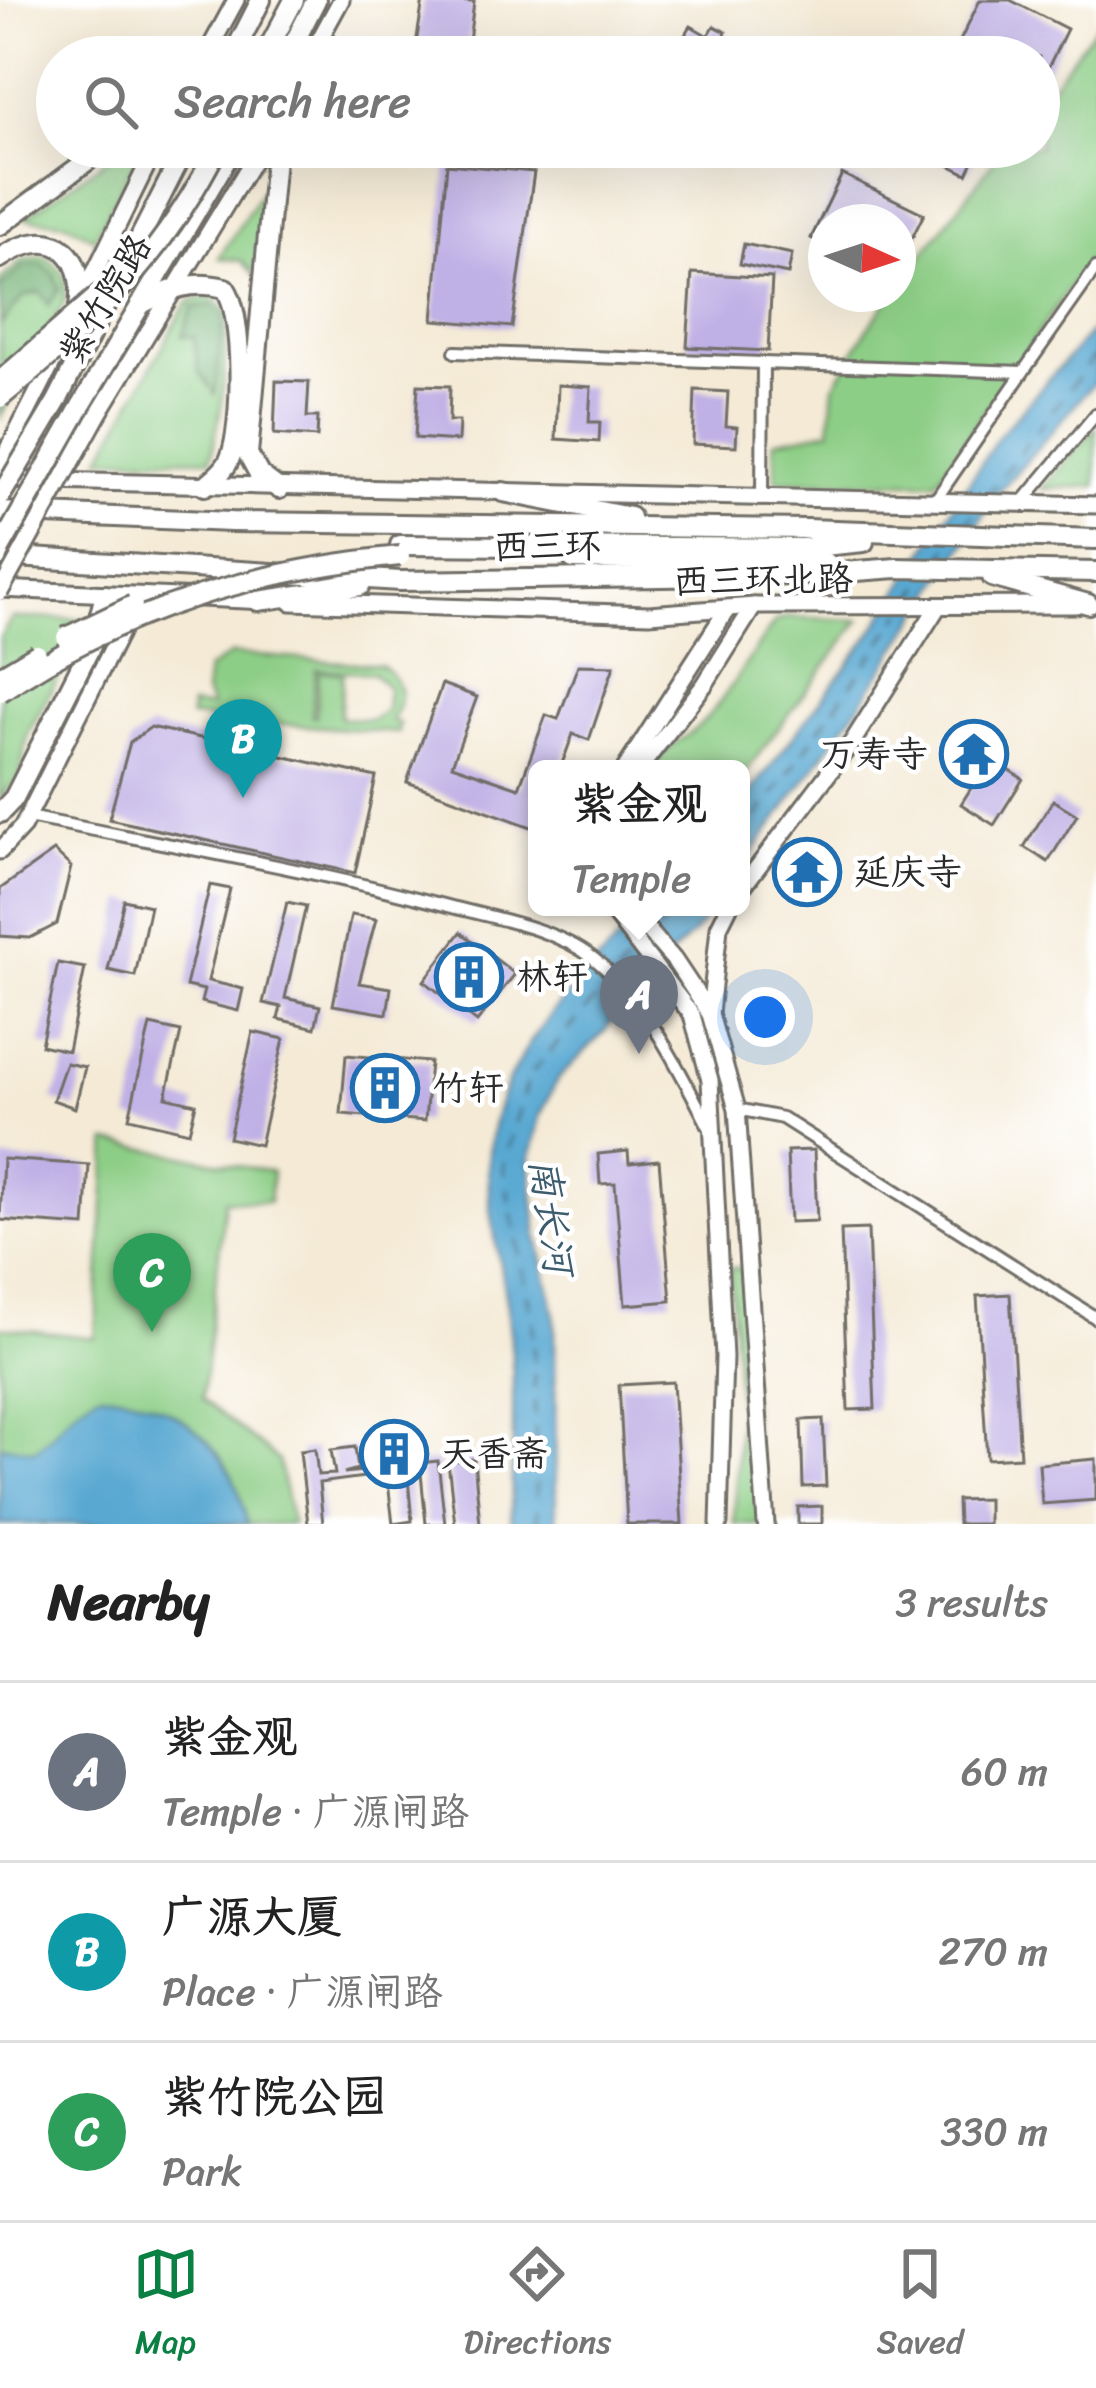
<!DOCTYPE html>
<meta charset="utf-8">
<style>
body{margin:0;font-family:Sriracha,"LXGW WenKai TC",sans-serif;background:#f2f2f2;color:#222}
.compass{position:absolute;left:808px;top:204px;width:108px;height:108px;border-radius:50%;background:#fff;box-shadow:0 12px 48px #0002;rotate:93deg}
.you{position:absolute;left:765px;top:1017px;width:42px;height:42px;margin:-30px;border:9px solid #fff;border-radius:50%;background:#1a73e8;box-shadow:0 0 0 18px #1a73e833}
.badge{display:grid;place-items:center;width:78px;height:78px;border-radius:50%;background:#0b8043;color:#fff;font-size:39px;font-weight:700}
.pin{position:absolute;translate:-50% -99px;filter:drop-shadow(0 3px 6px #0008)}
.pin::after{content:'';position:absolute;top:63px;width:42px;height:36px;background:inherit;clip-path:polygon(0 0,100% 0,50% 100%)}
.popup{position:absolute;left:528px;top:760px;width:222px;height:156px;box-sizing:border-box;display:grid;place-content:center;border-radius:18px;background:#fff;filter:drop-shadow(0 3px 9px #0005);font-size:39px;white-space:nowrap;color:#767676}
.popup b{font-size:45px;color:#222}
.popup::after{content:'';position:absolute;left:50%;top:100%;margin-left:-24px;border:24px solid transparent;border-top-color:#fff}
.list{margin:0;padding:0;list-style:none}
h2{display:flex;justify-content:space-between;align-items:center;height:156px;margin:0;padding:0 48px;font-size:51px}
h2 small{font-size:39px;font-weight:400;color:#767676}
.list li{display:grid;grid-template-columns:78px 1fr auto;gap:36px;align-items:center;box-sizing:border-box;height:180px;padding:0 48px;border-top:3px solid #e0e0e0}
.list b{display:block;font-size:45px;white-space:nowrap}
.list p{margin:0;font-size:39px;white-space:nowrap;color:#767676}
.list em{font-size:39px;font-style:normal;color:#767676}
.icon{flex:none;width:66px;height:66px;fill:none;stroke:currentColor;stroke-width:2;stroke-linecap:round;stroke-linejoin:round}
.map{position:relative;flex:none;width:1096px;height:1524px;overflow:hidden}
.search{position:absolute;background:#fff;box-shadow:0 12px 48px #0002;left:36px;right:36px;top:36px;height:132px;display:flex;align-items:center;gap:30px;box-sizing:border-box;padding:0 42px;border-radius:66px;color:#767676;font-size:45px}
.sheet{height:696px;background:#fff}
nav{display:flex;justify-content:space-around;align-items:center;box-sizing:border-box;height:168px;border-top:3px solid #e0e0e0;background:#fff;font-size:33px;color:#767676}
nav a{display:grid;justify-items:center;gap:6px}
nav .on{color:#0b8043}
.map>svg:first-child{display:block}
</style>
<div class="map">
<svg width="1096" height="1524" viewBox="0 0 1096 1524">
<rect width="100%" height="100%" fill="#fff"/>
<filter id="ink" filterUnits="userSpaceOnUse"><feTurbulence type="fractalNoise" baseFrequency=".00833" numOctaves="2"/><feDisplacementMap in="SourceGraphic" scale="24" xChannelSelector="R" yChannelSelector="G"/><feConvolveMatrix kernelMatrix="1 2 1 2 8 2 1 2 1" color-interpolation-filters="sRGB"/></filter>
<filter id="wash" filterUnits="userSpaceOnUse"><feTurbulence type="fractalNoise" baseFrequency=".004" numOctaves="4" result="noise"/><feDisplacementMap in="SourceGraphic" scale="48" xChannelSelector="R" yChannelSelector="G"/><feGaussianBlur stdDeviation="2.7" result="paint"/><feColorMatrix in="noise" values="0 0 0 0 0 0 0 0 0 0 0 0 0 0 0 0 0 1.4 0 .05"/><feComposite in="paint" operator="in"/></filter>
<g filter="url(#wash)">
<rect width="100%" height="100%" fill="#f4ead6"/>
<g fill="#8dce86" stroke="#5c7c58" stroke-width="3" fill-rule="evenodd">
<path d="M1096,26V249L936,482L776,481L774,441L830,430L834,386L871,323L1004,147H1039V101Z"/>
<path d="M124,147H142L94,239L67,223L24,218Z"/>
<path d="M267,183L254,274L242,261L219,258Z"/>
<path d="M43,256C65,268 68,279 64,303L0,417V280L23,260Z"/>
<path d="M210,296L228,312L222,403L211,459L101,458L182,311L190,301Z"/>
<path d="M1096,428V486L1042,489Z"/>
<path d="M789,617L860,620L741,778V769H651C658,750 686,739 701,724C730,694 750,654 776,621Z"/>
<path d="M12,618L89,619L28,734L20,775L0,799V638Z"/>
<path d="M232,654L381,665C402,681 406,699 391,721L399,723L398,733L190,717L191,706L211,707L205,693L208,669ZM316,669L374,674L388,688L386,710L372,720L340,718L343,673L319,671L316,716H312Z"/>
<path d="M108,1142L272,1172L269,1202L225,1200L202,1399L278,1460L292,1524H0V1327L95,1338Z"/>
<path d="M730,1268H741L760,1524H734L739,1415Z"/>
</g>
<g fill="#72b173" stroke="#4e6e4f" stroke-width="3">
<path d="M41,264L54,273L59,289L49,305L40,292L24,296L0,325V288L24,266Z"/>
<path d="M210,305L224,314L215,394L198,370L194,337L182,336L193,307Z"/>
</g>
<g fill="#58a8d2" stroke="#426a7e" stroke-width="3">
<path d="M1096,326V381L999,492L859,706L741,869V805L870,636L1000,434Z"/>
<path d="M651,907H713L694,933L630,992L605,1031L557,1080L540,1116L530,1161L538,1238L555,1315L556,1524H511C511,1458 517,1389 509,1323C498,1229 465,1158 516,1066C549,1005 604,957 651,907Z"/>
<path d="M99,1393C175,1397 235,1447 247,1524H0V1445L35,1450C63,1428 65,1411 99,1393Z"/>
</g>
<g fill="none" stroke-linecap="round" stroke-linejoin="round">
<g stroke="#3d5d6e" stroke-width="3" stroke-dasharray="15 12" stroke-linecap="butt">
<path d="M986,496L1096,354"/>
<path d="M965,526L977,509"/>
<path d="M940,560L952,543"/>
<path d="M913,599L928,577"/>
<path d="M741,840L903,612"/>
<path d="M658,930L679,907"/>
<path d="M617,974L635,955"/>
<path d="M537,1524L533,1324L503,1167L528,1077L611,981"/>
</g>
</g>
<g id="blocks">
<g fill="#bfb0e5">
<path d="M423,0L474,2L467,57H414Z"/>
<path d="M980,0H1010L1067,29L1039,86V57L954,53Z"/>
<path d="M691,26L708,36L714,26L726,32L724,39L744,40L767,51L764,57H670Z"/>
<path d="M399,147H456L455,157L399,153Z"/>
<path d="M913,147H980L967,174Z"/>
<path d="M447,164L534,172L512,327L433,320Z"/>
<path d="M842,174L924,214L898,266V222H826V246L811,238Z"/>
<path d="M744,244L792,254L788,274L740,264Z"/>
<path d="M692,273L772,278L768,351L687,347Z"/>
<path d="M276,381L309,382L307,417H318L317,437L274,434Z"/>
<path d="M418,385L450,386L449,421H459L458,441L415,438Z"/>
<path d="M558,385L591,387L589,422H600L599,442L556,439Z"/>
<path d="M695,390L728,392L726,426L737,427L736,446L693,444Z"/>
<path d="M578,665L614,666L589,740L573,734L560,769H537V829L407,782L442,684L477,697L452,765L519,788L546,715L558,719Z"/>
<path d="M151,727L376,777L355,873L109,819L130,742Z"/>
<path d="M990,758L1023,779L994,825L961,804Z"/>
<path d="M1053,800L1077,815L1048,862L1024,847Z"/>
<path d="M54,851L71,867L57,924L30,938L0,936V889Z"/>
<path d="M210,885L230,889L208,981L243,989L238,1011L201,1002L204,990L186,986Z"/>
<path d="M124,900L150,906L135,976L108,970Z"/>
<path d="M287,902L306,906L285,998L320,1006L315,1028L278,1019L281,1007L263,1003Z"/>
<path d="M351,915L376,919L359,983L391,988L387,1014L333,1005Z"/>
<path d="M461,932L515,974L477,1022L424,981Z"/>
<path d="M58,963L85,968L68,1051L41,1045Z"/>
<path d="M150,1025L181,1032L166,1097L196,1104L189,1132L129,1118Z"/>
<path d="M253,1032L284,1039L260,1145L229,1138Z"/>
<path d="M346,1055L430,1062L425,1121L341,1114Z"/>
<path d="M66,1063L85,1067L75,1108L53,1100Z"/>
<path d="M814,1150L817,1221L790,1222L787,1151Z"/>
<path d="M628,1151L629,1163L659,1160L671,1301L625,1305L615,1183L600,1184L598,1154Z"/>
<path d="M3,1159L89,1165L85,1226L0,1220Z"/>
<path d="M868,1229L875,1409L848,1410L841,1230Z"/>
<path d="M1010,1294L1020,1457L987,1459L977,1296Z"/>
<path d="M673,1382L682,1524H627L619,1385Z"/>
<path d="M823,1419L826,1486L803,1487L801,1420Z"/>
<path d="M404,1441L408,1464L393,1466L395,1480L408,1478L412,1521L393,1524L387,1474L319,1483L323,1524H308L300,1451L315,1449L318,1475L335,1474L331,1450L355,1447L358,1469L344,1473L383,1469L380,1444Z"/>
<path d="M474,1459L480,1524H455L448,1462Z"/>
<path d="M1096,1459V1500L1042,1504L1039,1464Z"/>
<path d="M438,1461L445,1524H426L420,1463Z"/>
<path d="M988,1499V1524H958L957,1500Z"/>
<path d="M822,1506V1524H798V1507Z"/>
</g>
</g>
</g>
<g filter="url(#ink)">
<use href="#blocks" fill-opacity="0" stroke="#716e67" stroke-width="3"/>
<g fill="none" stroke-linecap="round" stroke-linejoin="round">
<g stroke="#716e67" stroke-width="16">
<g id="street">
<path d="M455,352L763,363"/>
<path d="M1023,372L1096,268"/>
<path d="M762,494L763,363L1023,372L934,502"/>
<path d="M1021,504L1096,414"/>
<path d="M28,817C168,845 309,869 448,906C494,918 554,928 593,958C646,999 681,1073 711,1131"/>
<path d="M737,1109L782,1118L1096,1318"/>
</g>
</g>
<g stroke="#716e67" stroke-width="21">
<g id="secondary">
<path d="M205,57L236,0"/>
<path d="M310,57L341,0"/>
<path d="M80,302L156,147"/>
<path d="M99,413L261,147"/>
<path d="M0,466L61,346"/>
<path d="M3,480L1096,505"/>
<path d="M0,589L267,601"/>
<path d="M291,602L649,614L754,606L1076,605"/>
<path d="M625,769L728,608"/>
<path d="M639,769L705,684L754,606"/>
<path d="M0,851L23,826L125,623"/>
<path d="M741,889L853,741L937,608"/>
<path d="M609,907L692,1015L710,1080L724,1357L719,1524"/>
<path d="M628,907L674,960L710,1014L737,1109L766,1524"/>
<path d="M710,1014L719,927L729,907"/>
</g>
</g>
<g stroke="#716e67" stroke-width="24">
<g id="highway">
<path d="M232,57L261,0"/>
<path d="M264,57L294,0"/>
<path d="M287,57L316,0"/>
<path d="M276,147L248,454L259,474L279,489"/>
<path d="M0,225L106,147"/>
<path d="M0,258C57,220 91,258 77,318"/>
<path d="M116,285L186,147"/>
<path d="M140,305C170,289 191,279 225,288C244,313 243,428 230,458C226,470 214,478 205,486"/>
<path d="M57,401L103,310"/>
<path d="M81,406L234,147"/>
<path d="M503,492L630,517"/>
<path d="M0,512L231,522L807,529L1096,539"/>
<path d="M400,545L802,548L864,542"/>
<path d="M0,556L400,581L802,575L897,568L1096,572"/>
<path d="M573,559L827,563"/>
<path d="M992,577L1088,604"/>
<path d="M258,601L360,586"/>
<path d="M0,813L14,798L92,644L105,595"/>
</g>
</g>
<use href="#street" stroke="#fff" stroke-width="10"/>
<use href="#secondary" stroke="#fff" stroke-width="15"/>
<use href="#highway" stroke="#fff" stroke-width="18"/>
<g stroke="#716e67" stroke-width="21" stroke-linecap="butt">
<path id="secondary-bridge" d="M0,592L99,413"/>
</g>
<g stroke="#716e67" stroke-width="24" stroke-linecap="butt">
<g id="highway-bridge">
<path d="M0,381L125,272"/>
<path d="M0,398C98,317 159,263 218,147"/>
<path d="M0,497L57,401"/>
<path d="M0,549L81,406"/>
<path d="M66,637L133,605"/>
<path d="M0,676L37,654"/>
<path d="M0,692C122,609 255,570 400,556"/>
</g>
</g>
<use href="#secondary-bridge" stroke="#fff" stroke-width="15"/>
<use href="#highway-bridge" stroke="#fff" stroke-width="18"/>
</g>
</g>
<defs>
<g id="temple-ring" transform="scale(3.45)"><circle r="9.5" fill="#fff" stroke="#1f6fb2" stroke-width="1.5"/><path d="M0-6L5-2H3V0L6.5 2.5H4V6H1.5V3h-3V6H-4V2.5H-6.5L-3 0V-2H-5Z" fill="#1f6fb2"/></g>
<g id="building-ring" transform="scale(3.45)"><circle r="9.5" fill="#fff" stroke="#1f6fb2" stroke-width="1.5"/><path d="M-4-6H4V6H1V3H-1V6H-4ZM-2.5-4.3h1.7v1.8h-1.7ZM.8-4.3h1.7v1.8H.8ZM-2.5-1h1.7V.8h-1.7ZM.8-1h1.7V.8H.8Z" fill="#1f6fb2"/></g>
</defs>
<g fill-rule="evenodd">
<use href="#temple-ring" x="974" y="754"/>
<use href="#temple-ring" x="807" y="872"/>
<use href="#building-ring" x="469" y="977"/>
<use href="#building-ring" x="385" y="1088"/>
<use href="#building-ring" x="394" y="1454"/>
</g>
<g text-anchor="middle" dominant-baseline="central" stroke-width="9" stroke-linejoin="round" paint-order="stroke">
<g font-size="36" fill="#2b2b2b" stroke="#fff">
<text transform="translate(105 299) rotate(-59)">紫竹院路</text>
<text transform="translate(547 546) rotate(-1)">西三环</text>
<text transform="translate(763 580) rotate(-1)">西三环北路</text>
</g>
<g font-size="36" fill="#2b2b2b" stroke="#fff" text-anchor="start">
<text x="928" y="754" text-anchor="end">万寿寺</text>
<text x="854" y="872">延庆寺</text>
<text x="516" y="977">林轩</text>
<text x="432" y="1088">竹轩</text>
<text x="440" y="1454">天香斋</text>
</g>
<g font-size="39" font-style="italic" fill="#3d5d6e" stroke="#fff">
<text transform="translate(552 1216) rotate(82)">南长河</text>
</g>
</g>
</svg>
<svg class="compass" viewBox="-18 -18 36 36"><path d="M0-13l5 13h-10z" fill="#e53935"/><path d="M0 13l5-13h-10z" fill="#767676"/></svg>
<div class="you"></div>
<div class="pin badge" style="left:639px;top:1054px;background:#6b7280">A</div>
<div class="popup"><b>紫金观</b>Temple</div>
<div class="pin badge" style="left:243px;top:798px;background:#0f9aa8">B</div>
<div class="pin badge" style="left:152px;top:1332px;background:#2e9e5b">C</div>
<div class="search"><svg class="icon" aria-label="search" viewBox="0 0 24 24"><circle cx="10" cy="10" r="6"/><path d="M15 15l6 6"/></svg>Search here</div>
</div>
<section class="sheet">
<h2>Nearby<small>3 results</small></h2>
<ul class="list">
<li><span class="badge" style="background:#6b7280">A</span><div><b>紫金观</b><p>Temple · 广源闸路</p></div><em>60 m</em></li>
<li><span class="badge" style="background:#0f9aa8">B</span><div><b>广源大厦</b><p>Place · 广源闸路</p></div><em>270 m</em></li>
<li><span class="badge" style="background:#2e9e5b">C</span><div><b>紫竹院公园</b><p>Park</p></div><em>330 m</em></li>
</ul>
</section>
<nav>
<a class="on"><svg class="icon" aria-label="map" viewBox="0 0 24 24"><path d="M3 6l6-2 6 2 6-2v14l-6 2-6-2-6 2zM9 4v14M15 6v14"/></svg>Map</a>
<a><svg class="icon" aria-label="directions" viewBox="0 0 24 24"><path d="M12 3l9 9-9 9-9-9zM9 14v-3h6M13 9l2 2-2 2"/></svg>Directions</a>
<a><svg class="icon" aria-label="saved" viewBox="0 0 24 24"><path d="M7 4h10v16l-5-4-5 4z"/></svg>Saved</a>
</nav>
